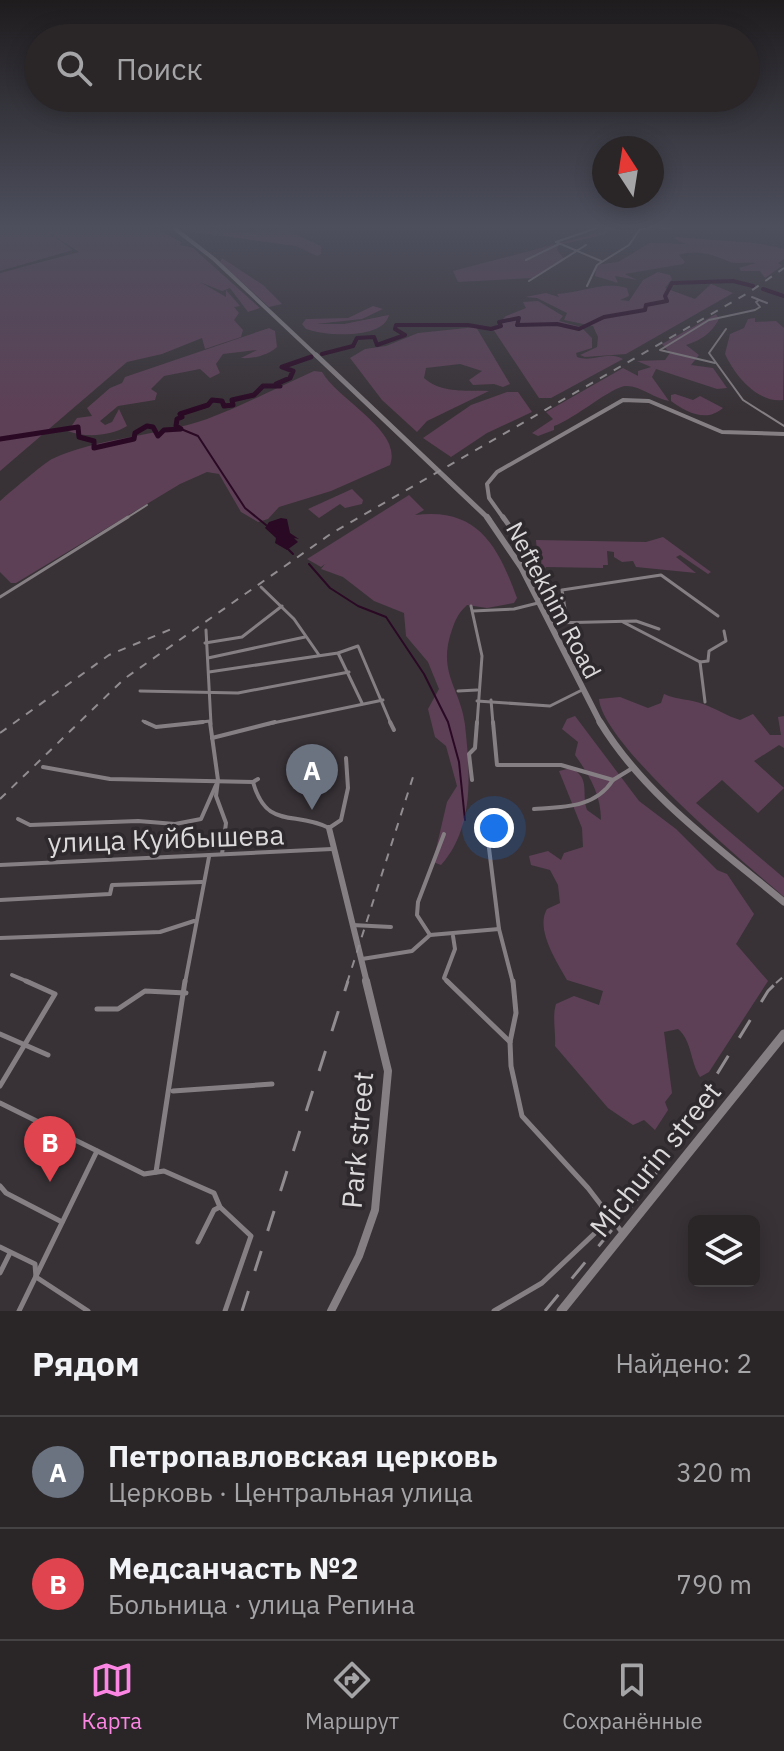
<!DOCTYPE html>
<html lang="ru">
<meta charset="utf-8">
<style>
body{margin:0;font-family:"IBM Plex Sans",sans-serif;background:#322e30;color:#f1f3f6}
.controls{position:absolute;right:24px;bottom:24px;display:grid;overflow:hidden;border-radius:12px;box-shadow:0 4px 20px #0003}
.controls button{width:72px;height:72px;display:grid;place-items:center;padding:0;border:0;border-bottom:2px solid #464345;background:#2a2628;color:#f1f3f6;font:40px sans-serif}
.compass{position:absolute;left:592px;top:136px;width:72px;height:72px;border-radius:50%;background:#2a2628;box-shadow:0 4px 20px #0003;rotate:348deg}
.you{position:absolute;left:494px;top:828px;width:28px;height:28px;margin:-20px;border:6px solid #fff;border-radius:50%;background:#1a73e8;box-shadow:0 0 0 12px #1a73e833}
.badge{display:grid;place-items:center;width:52px;height:52px;border-radius:50%;background:#fc86e3;color:#fff;font-size:26px;font-weight:700}
.pin{position:absolute;translate:-50% -66px;filter:drop-shadow(0 2px 4px #0008)}
.pin::after{content:'';position:absolute;top:42px;width:28px;height:24px;background:inherit;clip-path:polygon(0 0,100% 0,50% 100%)}
.list{margin:0;padding:0;list-style:none}
h2{display:flex;justify-content:space-between;align-items:center;height:104px;margin:0;padding:0 32px;font-size:34px}
h2 small{font-size:26px;font-weight:400;color:#a5a5a8}
.list li{display:grid;grid-template-columns:52px 1fr auto;gap:24px;align-items:center;box-sizing:border-box;height:112px;padding:0 32px;border-top:2px solid #464345}
.list b{display:block;font-size:30px;white-space:nowrap}
.list p{margin:0;font-size:26px;white-space:nowrap;color:#a5a5a8}
.list em{font-size:26px;font-style:normal;color:#a5a5a8}
.icon{flex:none;width:44px;height:44px;fill:none;stroke:currentColor;stroke-width:2;stroke-linecap:round;stroke-linejoin:round}
.map{position:relative;flex:none;width:784px;height:1311px;overflow:hidden}
.search{position:absolute;background:#2a2628;box-shadow:0 4px 20px #0003;left:24px;right:24px;top:24px;height:88px;display:flex;align-items:center;gap:20px;box-sizing:border-box;padding:0 28px;border-radius:44px;color:#a5a5a8;font-size:30px}
.sheet{height:328px;background:#2a2628}
nav{display:flex;justify-content:space-around;align-items:center;box-sizing:border-box;height:112px;border-top:2px solid #464345;background:#2a2628;font-size:22px;color:#a5a5a8}
nav a{display:grid;justify-items:center;gap:4px}
nav .on{color:#fc86e3}
.map>svg:first-child{display:block}
</style>
<div class="map">
<svg width="784" height="1311" viewBox="0 0 784 1311">
<rect width="100%" height="100%" fill="#383236"/>
<g fill="#5d4056">
<path d="M0,228H156L181,242L180,245L193,248L260,308L248,312L230,288L222,291L200,282L226,297V290L240,306L234,307L239,313L234,320L243,330L241,337L205,349L202,338L162,354L127,362L0,471V273L79,252L46,231L73,250L0,271Z"/>
<path d="M207,228L243,233L291,228L288,231L321,246V254L317,256L296,246L185,231L186,228Z"/>
<path d="M604,228H613L604,235L558,245L557,250L565,260L534,278L458,282L453,271L587,236Z"/>
<path d="M677,237L754,243L784,249V259L778,263L782,266L765,278L760,271H741L739,268L756,263C748,262 736,264 730,262C714,255 697,249 679,255L685,262L683,264L625,274L637,280L615,276L618,283L595,276L596,265L618,262L650,243L686,244L673,238Z"/>
<path d="M222,258L263,285L282,304L269,307L220,262Z"/>
<path d="M658,272L670,275L672,279L665,288L695,299L711,284L733,293L626,354L585,357L580,355L597,347L598,337L593,326L564,320L567,313L537,298L525,297L546,293L559,297L557,294C582,293 602,281 627,288L629,296L620,300L629,301L643,280Z"/>
<path d="M538,301L563,316L559,321L581,327L592,338V348L576,353L577,357C592,363 608,350 623,359L551,398H539L493,329L506,316L526,308L523,302Z"/>
<path d="M373,306L383,309L362,319L316,324H344L389,315C383,340 325,336 306,329L302,324L306,319L348,318Z"/>
<path d="M716,314L719,319C711,334 701,340 686,345L699,355L691,365L713,368L727,388L717,389L656,369L652,377L669,401C656,399 640,386 627,386C613,385 575,419 554,426V430L538,436L532,433L553,419L546,412L623,368L638,376V371L651,367L637,361L665,360L670,353L662,344Z"/>
<path d="M755,318V322L776,321L784,328L783,400C758,403 735,376 725,354L730,334L744,328L748,319Z"/>
<path d="M476,327L510,384L503,387L494,384L473,385L469,380L482,371L460,364L426,368L424,378C442,394 468,390 489,391L427,421L417,432L382,400L350,358L365,349L386,346L418,333Z"/>
<path d="M269,328L275,331L277,347C268,355 254,359 241,358L257,350L223,354L216,364L220,373L210,378L200,369L164,376L151,389L157,393L155,400L118,406L100,421L105,425L112,422L119,409L127,426C112,436 84,438 68,431L77,418L92,416L87,408L110,388L122,383L125,377Z"/>
<path d="M314,371L322,372C339,401 403,431 390,465L331,491L279,507L268,519L258,522L241,512L219,474L207,472L180,484L16,583H11L0,572V501C8,494 44,463 52,459C96,438 159,436 207,419C244,405 278,387 314,371Z"/>
<path d="M507,392H518L532,412L487,433L451,457L423,438L471,405Z"/>
<path d="M675,394L693,400L700,396L723,408C706,423 686,412 671,401V395Z"/>
<path d="M352,489L363,500L362,504L345,508L340,504L319,518L308,509Z"/>
<path d="M409,495L424,510L415,515C478,507 498,546 517,598L514,603L487,608L467,605C457,614 454,623 450,636C439,675 461,690 465,725C470,772 475,827 441,865L433,862L447,802L457,786L446,746L435,737L428,709L439,689L428,662L406,636L404,613L374,601L343,577L321,569L325,564L321,567L307,559Z"/>
<path d="M663,537L711,572L708,574L680,555L676,557L696,573L636,567L633,561L622,562L614,557V552L607,551L608,565H603V568L546,567L538,583L524,563L537,552L536,540L646,542Z"/>
<path d="M664,694C677,700 691,699 703,704C715,708 727,716 740,720L753,714L770,735H781L778,717L784,716V748L779,745L754,761L784,788L758,813L722,780L696,803L784,878V897C745,863 603,745 599,699L620,697L648,708L661,703Z"/>
<path d="M575,716L639,801L676,829L717,870L727,874L754,914L736,944L768,981L709,1072L700,1077C690,1061 692,1041 678,1029L664,1032L672,1093L665,1102L668,1110L655,1130L644,1120L633,1125L608,1108L555,1046C556,1032 552,1017 556,1004L574,996L599,1005L603,991L567,980C557,962 535,929 547,909L560,903L558,885L550,870L531,865L529,856L548,851L561,860L564,853L583,847L582,828L559,771L571,768C591,778 581,793 587,810L601,820C601,794 589,775 575,755L578,742L562,729L567,719Z"/>
</g>
<path fill="#2a0924" d="M281,518L287,519L290,533L299,539L294,538L298,542L287,550L275,543L276,538L265,528L269,522Z"/>
<g fill="none" stroke-linecap="round" stroke-linejoin="round">
<g stroke="#2a0924" stroke-width="2">
<path d="M181,429L198,436L245,508L266,525"/>
<path d="M288,549L293,554"/>
<path d="M309,564L330,588L358,606L386,617L424,674L448,722L459,762L465,820"/>
</g>
<g stroke="#2a0924" stroke-width="4">
<path d="M763,289L784,296"/>
<path d="M322,354L353,346L357,338L374,337L377,345L405,335L395,329L396,325H468L491,329L501,326L499,322L519,318L517,325L557,324L579,329L604,317L645,310L646,305L667,301L665,296L672,283L733,281L753,286"/>
</g>
<path stroke="#2a0924" stroke-width="5" d="M0,439L78,427L79,437L94,441V448L134,439L135,433L147,426L153,427L158,436L164,430L181,429L176,426L177,419L182,417L180,414L208,405L212,400L222,401L224,406L233,405L232,400L254,395L263,386H280L276,384L290,378L293,371L282,367L311,357"/>
<g stroke="#857f83" stroke-width="2">
<path d="M660,228H671"/>
<path d="M556,242L601,261"/>
<path d="M556,242L597,228"/>
<path d="M526,260L559,244"/>
<path d="M529,281L586,245"/>
<path d="M587,286L597,265L629,245L640,229L645,228"/>
<path d="M752,297L767,303"/>
<path d="M726,329L709,353L743,400L784,426"/>
<path d="M715,363L660,350L709,320L755,310L760,307L756,302L759,300"/>
<path d="M125,519L147,505"/>
</g>
<g stroke="#857f83" stroke-width="3">
<path d="M261,587L294,619L319,655"/>
<path d="M0,597L128,517"/>
<path d="M471,606L482,656L477,724"/>
<path d="M473,611L514,609L538,603"/>
<path d="M567,621L562,590L661,575L718,616"/>
<path d="M623,622L700,662"/>
<path d="M552,623L636,621L659,629"/>
<path d="M206,630L211,724"/>
<path d="M205,643L242,637L282,606"/>
<path d="M338,653L362,703"/>
<path d="M208,658L305,637"/>
<path d="M700,662L708,661L709,651L726,641L724,631"/>
<path d="M700,662L705,702"/>
<path d="M209,672L338,653L358,646L391,724"/>
<path d="M140,691L238,693L349,672"/>
<path d="M458,691L477,690"/>
<path d="M491,700L493,724"/>
<path d="M477,701L550,706L582,690"/>
<path d="M143,721L149,724"/>
<path d="M185,724L210,721"/>
<path d="M268,724L383,700"/>
</g>
<g stroke="#857f83" stroke-width="4">
<path d="M145,722L156,727L203,722"/>
<path d="M210,722L218,780L216,796L226,823L222,854"/>
<path d="M390,722L394,730"/>
<path d="M493,722L497,765H561L613,780L631,769"/>
<path d="M212,738L275,722"/>
<path d="M43,767L110,779L253,782L258,779"/>
<path d="M472,780L469,754L475,748L477,722"/>
<path d="M253,782C267,831 294,810 329,828L341,820L348,788L346,758"/>
<path d="M534,809C564,807 595,808 613,780"/>
<path d="M18,819L30,825L138,821L175,824L201,819L216,785"/>
<path d="M487,832L499,929L513,983"/>
<path d="M0,865L332,849"/>
<path d="M0,900L110,894L112,885L202,882"/>
<path d="M352,925L391,927"/>
<path d="M430,935L417,915L418,902L444,834"/>
<path d="M0,938L160,932L194,921"/>
<path d="M362,959L412,951L430,935L499,929"/>
<path d="M12,975L31,983"/>
<path d="M185,983L209,857"/>
<path d="M449,983L444,978L455,949L453,936"/>
</g>
<g stroke="#857f83" stroke-width="5">
<path d="M447,981L510,1042"/>
<path d="M513,981L516,1013L510,1042L511,1066L522,1116L588,1188L621,1231"/>
<path d="M97,1009H118L145,991L186,993"/>
<path d="M0,1034L48,1055"/>
<path d="M0,1086L55,994L26,981"/>
<path d="M173,1091L272,1084"/>
<path d="M0,1103L144,1174L164,1171L214,1193L220,1207L251,1236L225,1311"/>
<path d="M156,1172L185,981"/>
<path d="M0,1186L6,1193L62,1222"/>
<path d="M198,1242L214,1210L220,1207"/>
<path d="M0,1247L35,1264L36,1277L88,1311"/>
<path d="M0,1273L10,1253"/>
<path d="M19,1311L97,1151"/>
<path d="M494,1311L542,1283L611,1218"/>
</g>
<path stroke="#857f83" stroke-width="4" d="M504,519L489,498L487,484L497,472L623,400L649,401L722,432L784,434"/>
<path stroke="#857f83" stroke-width="5" d="M503,517L521,542L520,566"/>
<path stroke="#857f83" stroke-width="6" d="M329,828L367,983"/>
<path stroke="#857f83" stroke-width="8" d="M331,1311L359,1256L375,1210L388,1071L366,981"/>
<path stroke="#857f83" stroke-width="4" d="M174,228L214,259L318,357"/>
<path stroke="#857f83" stroke-width="5" d="M316,355L489,519"/>
<path stroke="#857f83" stroke-width="6" d="M487,517L521,567L601,724"/>
<path stroke="#857f83" stroke-width="7" d="M600,722C645,796 718,847 784,902"/>
<path stroke="#857f83" stroke-width="9" d="M561,1311L784,1034"/>
<g stroke="#908c8f" stroke-width="2" stroke-dasharray="8 8" stroke-linecap="butt">
<path d="M0,733L109,655L174,628"/>
<path d="M0,799L124,679L332,533L748,293L784,268"/>
<path d="M347,983L413,777"/>
<path d="M776,983L784,976"/>
</g>
<g stroke="#908c8f" stroke-width="3" stroke-dasharray="21 21" stroke-linecap="butt">
<path d="M242,1311L348,981"/>
<path d="M545,1311L649,1185L768,991L778,981"/>
</g>
</g>
<linearGradient id="sky" x2="0" y2="1"><stop stop-color="#1f1c1e"/><stop offset="0.55" stop-color="#4d4f5d"/><stop offset="1" stop-color="#4d4f5d" stop-opacity="0"/></linearGradient>
<rect width="784" height="412" fill="url(#sky)"/>
<g text-anchor="middle" dominant-baseline="central" stroke-width="7" stroke-linejoin="round" paint-order="stroke">
<g font-size="24" fill="#dcd9db" stroke="#2d292c">
<text transform="translate(554 600) rotate(62)">Neftekhim Road</text>
</g>
<g font-size="28" fill="#dcd9db" stroke="#2d292c">
<text transform="translate(166 838) rotate(-2)">улица Куйбышева</text>
<text transform="translate(357 1140) rotate(-85)">Park street</text>
<text transform="translate(655 1159) rotate(-51)">Michurin street</text>
</g>
</g>
</svg>
<div class="controls">
<button><svg class="icon" aria-label="layers" viewBox="0 0 24 24"><path d="M12 4l9 5-9 5-9-5zM3 14l9 5 9-5"/></svg></button>
</div>
<svg class="compass" viewBox="-18 -18 36 36"><path d="M0-13l5 13h-10z" fill="#e53935"/><path d="M0 13l5-13h-10z" fill="#a5a5a8"/></svg>
<div class="you"></div>
<div class="pin badge" style="left:312px;top:810px;background:#6b7280">A</div>
<div class="pin badge" style="left:50px;top:1182px;background:#e0444e">B</div>
<div class="search"><svg class="icon" aria-label="search" viewBox="0 0 24 24"><circle cx="10" cy="10" r="6"/><path d="M15 15l6 6"/></svg>Поиск</div>
</div>
<section class="sheet">
<h2>Рядом<small>Найдено: 2</small></h2>
<ul class="list">
<li><span class="badge" style="background:#6b7280">A</span><div><b>Петропавловская церковь</b><p>Церковь · Центральная улица</p></div><em>320 m</em></li>
<li><span class="badge" style="background:#e0444e">B</span><div><b>Медсанчасть №2</b><p>Больница · улица Репина</p></div><em>790 m</em></li>
</ul>
</section>
<nav>
<a class="on"><svg class="icon" aria-label="map" viewBox="0 0 24 24"><path d="M3 6l6-2 6 2 6-2v14l-6 2-6-2-6 2zM9 4v14M15 6v14"/></svg>Карта</a>
<a><svg class="icon" aria-label="directions" viewBox="0 0 24 24"><path d="M12 3l9 9-9 9-9-9zM9 14v-3h6M13 9l2 2-2 2"/></svg>Маршрут</a>
<a><svg class="icon" aria-label="saved" viewBox="0 0 24 24"><path d="M7 4h10v16l-5-4-5 4z"/></svg>Сохранённые</a>
</nav>
